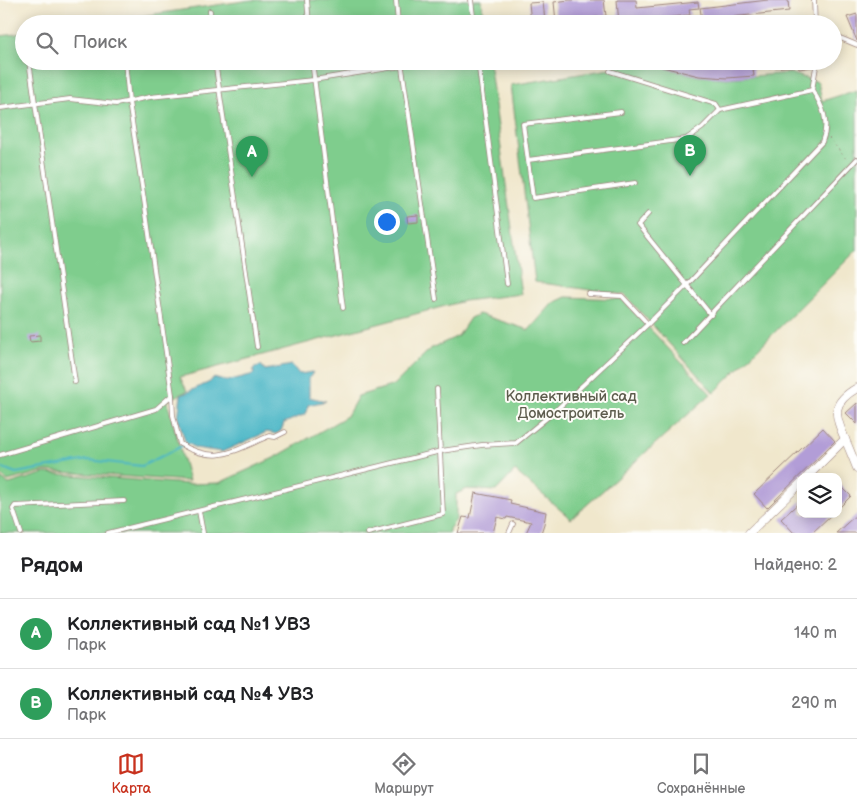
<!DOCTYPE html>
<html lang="ru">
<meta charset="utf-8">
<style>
body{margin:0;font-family:"Balsamiq Sans",sans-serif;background:#f6f6f6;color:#202124}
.controls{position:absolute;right:15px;bottom:15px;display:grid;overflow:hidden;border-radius:10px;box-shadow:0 2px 12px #0003}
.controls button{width:45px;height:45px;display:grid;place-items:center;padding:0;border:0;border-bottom:1px solid #e0e0e0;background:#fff;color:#202124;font:25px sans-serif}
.you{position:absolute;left:386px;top:221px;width:18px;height:18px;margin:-12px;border:4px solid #fff;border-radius:50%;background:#1a73e8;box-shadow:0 0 0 8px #1a73e833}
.badge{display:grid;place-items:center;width:32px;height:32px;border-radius:50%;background:#c8321e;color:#fff;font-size:16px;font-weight:700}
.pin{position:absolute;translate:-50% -41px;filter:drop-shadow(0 1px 2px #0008)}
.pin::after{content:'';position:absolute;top:26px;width:18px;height:15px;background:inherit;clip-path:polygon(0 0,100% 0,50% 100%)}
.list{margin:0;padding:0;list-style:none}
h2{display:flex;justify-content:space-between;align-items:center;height:65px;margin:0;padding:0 20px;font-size:21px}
h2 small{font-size:16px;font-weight:400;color:#757577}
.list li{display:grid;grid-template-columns:32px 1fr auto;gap:15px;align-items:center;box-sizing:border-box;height:70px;padding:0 20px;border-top:1px solid #e0e0e0}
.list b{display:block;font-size:19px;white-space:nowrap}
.list p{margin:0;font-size:16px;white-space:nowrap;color:#757577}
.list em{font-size:16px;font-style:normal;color:#757577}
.icon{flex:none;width:28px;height:28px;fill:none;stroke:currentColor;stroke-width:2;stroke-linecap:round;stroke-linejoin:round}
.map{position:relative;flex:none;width:857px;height:533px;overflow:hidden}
.search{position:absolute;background:#fff;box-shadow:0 2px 12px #0003;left:15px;right:15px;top:15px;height:55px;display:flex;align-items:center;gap:12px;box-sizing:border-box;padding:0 18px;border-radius:28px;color:#757577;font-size:19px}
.sheet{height:205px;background:#fff}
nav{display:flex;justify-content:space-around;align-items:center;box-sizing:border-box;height:70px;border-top:1px solid #e0e0e0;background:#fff;font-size:14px;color:#757577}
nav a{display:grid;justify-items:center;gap:2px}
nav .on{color:#c8321e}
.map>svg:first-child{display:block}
</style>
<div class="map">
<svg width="857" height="533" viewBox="0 0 857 533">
<rect width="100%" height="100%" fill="#fdfcf7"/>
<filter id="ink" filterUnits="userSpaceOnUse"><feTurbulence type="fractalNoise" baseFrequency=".02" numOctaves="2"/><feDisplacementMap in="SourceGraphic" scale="10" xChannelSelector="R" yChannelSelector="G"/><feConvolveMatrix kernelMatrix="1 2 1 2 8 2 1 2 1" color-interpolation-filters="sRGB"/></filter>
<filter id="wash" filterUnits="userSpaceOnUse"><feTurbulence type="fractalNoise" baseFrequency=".0096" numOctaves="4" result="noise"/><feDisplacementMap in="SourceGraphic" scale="20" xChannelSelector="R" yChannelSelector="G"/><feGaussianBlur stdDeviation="1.12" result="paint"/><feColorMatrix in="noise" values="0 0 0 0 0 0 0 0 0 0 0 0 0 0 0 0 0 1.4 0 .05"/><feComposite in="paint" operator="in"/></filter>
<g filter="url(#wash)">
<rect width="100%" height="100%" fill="#f0e7cc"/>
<g fill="#7fcd8d" stroke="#64765c">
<path d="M251,0H481L484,24H86Z"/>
<path d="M24,33V61H489L521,294L464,301L180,377L187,391L167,401L189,481L45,471L8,481L0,475V36Z"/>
<path d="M615,61H644L653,65L699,76L727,78L790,73L818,82L822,101L857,90V250L714,393L625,295L535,282L511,85L610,69Z"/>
<path d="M566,297L622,299L711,394L571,519L515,471L496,491L467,489L456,494V520L449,529V533H0V478L9,484L45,473L189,484L219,483L276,457L347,416L358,396L394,385L430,349L458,336L470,318L479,314L529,330L553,303Z"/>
</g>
<path fill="#4ab6c6" stroke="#4a6a78" d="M261,365L265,370L292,365L299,374L313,372L309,379V397L326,401L308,405L306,414L284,423L281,431L276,434L267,432L222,452L195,448L185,441L178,418L181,395L210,382L213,378L227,381L254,374L253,369Z"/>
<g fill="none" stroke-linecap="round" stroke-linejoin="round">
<path stroke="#4ab6c6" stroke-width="2" d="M0,467L16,473L88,460L142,466L188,443"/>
</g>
<g id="blocks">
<g fill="#b29dd7">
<path d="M569,0H604L606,16L556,22L554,2Z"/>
<path d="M617,0H636L637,8L698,2L699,8L689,9L690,15L639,21V24H619Z"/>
<path d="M768,0H788L789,11L702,20L700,8Z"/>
<path d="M543,2L545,21L531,23L529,3Z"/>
<path d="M857,14V41L847,17Z"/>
<path d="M646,61L726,63L812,61V67L799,69L798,66L753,69L754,76L727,78L699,76L646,63Z"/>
<path d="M418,215V222L408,223L407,216Z"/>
<path d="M40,335V341L30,342L29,336Z"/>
<path d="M857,403V424L846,413Z"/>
<path d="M823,428L835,441L767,508L754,494Z"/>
<path d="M838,483L851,496L838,509Z"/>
<path d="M475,493L511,500L510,504L546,512L544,524L541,533H526L531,522L507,517L506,519L497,517L493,533H458L463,517L470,518Z"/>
<path d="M801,501V514H832L812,533H794L781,519Z"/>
<path d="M857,514V533H836Z"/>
</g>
</g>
</g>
<g filter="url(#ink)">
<use href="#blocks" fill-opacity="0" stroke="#9d837c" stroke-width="1"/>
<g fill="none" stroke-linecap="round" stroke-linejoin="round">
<g stroke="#9d837c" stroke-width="5.5">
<g id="lane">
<path d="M307,0L309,24"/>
<path d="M396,0L398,24"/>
<path d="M471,0L474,24"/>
<path d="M814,0L815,24"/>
<path d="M210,11L211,24"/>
<path d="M122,23V24"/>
<path d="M833,35L857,45"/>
<path d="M29,61L75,382"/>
<path d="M215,61L257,347"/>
<path d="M312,61L343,308"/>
<path d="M401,61L436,299"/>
<path d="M478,61L507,284"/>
<path d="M610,71L716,104L720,110L812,90L817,61"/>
<path d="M0,108L70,99L116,104L150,97L313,80L402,66L411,61"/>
<path d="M621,112L523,124L533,198L635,183"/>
<path d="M528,160L686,139L702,128L720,110"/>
<path d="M648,214L638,225L711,315"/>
<path d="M588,294L622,296L648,324"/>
<path d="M683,343L857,159"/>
<path d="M172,395L173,415L180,444C217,465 233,451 269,436L275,437L285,432"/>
<path d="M0,455L156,409L172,395L145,206L129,102L125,61"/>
<path d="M199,511L203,533"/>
<path d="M21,533L13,509L15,506L124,501"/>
<path d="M108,533L441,451L482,445L516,443L554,412L648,324L687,285L822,142C830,123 823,106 812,90"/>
<path d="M368,533L443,514L437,389"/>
<path d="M509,533L513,524"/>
</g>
</g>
<g stroke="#9d837c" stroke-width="9">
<g id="street">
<path d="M857,388C831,403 834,414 845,439C849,448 853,458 857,468"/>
<path d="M807,477L845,439"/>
<path d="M749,533L801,483"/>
</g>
</g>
<path stroke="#9d837c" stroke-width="1" stroke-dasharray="1 4" stroke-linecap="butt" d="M829,138L847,160"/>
<use href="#lane" stroke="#fff" stroke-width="4"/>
<use href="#street" stroke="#fff" stroke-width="8"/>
</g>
</g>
<g text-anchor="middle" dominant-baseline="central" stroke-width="4" stroke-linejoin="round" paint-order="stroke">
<g font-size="15" fill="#5d5c4d" stroke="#fdfcf7">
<text x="571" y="396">Коллективный сад<tspan x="571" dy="17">Домостроитель</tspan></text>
</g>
</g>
</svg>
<div class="controls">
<button><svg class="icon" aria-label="layers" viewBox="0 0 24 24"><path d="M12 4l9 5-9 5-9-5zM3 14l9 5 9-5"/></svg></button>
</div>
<div class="you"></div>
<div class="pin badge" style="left:252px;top:177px;background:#2e9e5b">A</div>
<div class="pin badge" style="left:690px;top:176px;background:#2e9e5b">B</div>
<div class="search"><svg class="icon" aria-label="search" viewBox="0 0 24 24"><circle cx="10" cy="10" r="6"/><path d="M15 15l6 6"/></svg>Поиск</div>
</div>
<section class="sheet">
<h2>Рядом<small>Найдено: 2</small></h2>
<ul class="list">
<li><span class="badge" style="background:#2e9e5b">A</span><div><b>Коллективный сад №1 УВЗ</b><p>Парк</p></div><em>140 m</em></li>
<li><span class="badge" style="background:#2e9e5b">B</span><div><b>Коллективный сад №4 УВЗ</b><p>Парк</p></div><em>290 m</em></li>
</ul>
</section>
<nav>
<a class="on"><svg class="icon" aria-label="map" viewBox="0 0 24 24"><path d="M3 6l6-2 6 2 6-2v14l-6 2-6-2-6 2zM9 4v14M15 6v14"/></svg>Карта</a>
<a><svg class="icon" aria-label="directions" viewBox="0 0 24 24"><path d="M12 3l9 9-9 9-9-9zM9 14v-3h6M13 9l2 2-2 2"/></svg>Маршрут</a>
<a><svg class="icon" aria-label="saved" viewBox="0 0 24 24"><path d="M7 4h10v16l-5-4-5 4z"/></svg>Сохранённые</a>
</nav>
